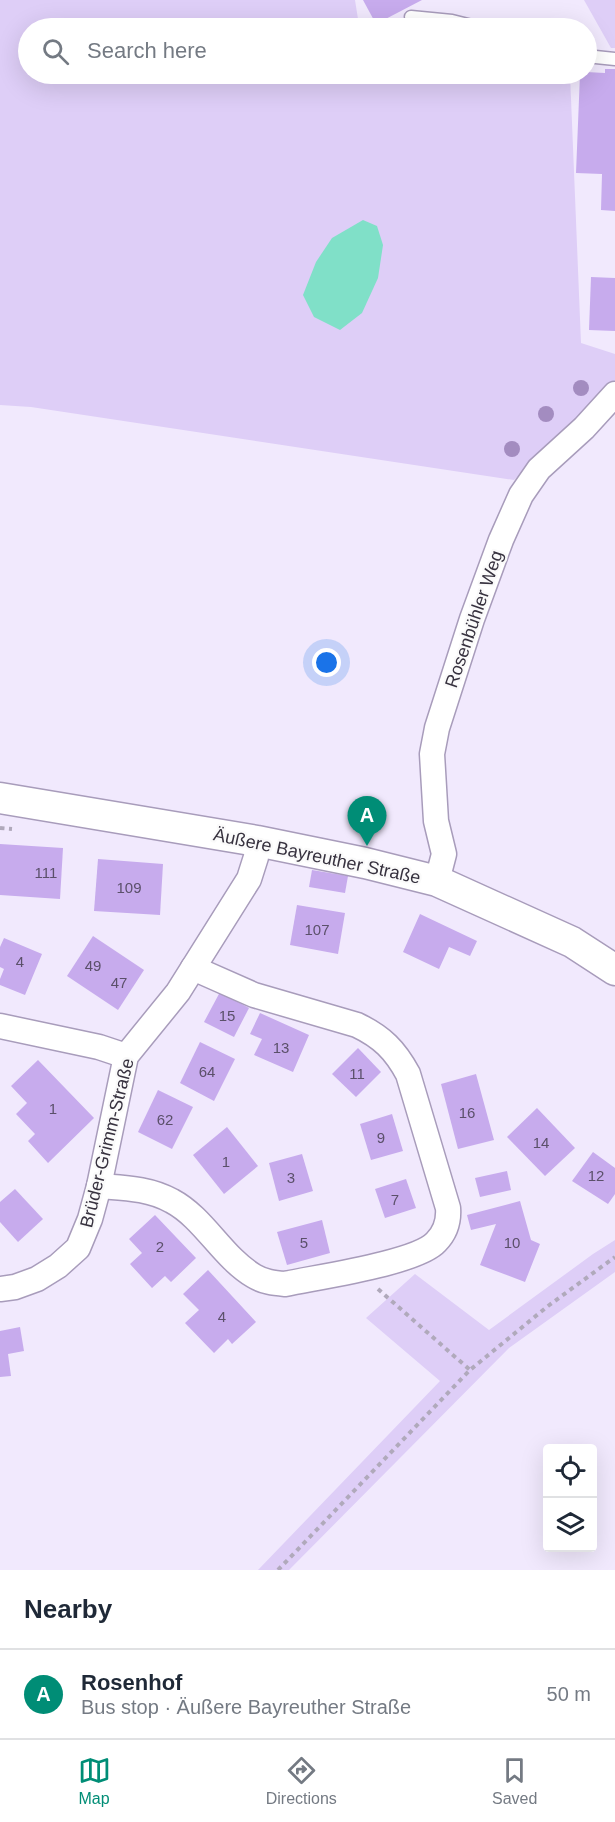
<!DOCTYPE html>
<meta charset="utf-8">
<style>
body{margin:0;font-family:Helvetica,sans-serif;background:#f6f6f7;color:#1f2937}
.controls{position:absolute;right:18px;bottom:18px;display:grid;overflow:hidden;border-radius:6px;box-shadow:0 6px 24px #0002}
.controls button{width:54px;height:54px;display:grid;place-items:center;padding:0;border:0;border-bottom:2px solid #e0e1e3;background:#fff;color:#1f2937;font:30px sans-serif}
.you{position:absolute;left:327px;top:663px;width:21px;height:21px;margin:-15px;border:4px solid #fff;border-radius:50%;background:#1a73e8;box-shadow:0 0 0 9px #1a73e833}
.badge{display:grid;place-items:center;width:39px;height:39px;border-radius:50%;background:#008d76;color:#fff;font-size:20px;font-weight:700}
.pin{position:absolute;translate:-50% -50px;filter:drop-shadow(0 2px 3px #0008)}
.pin::after{content:'';position:absolute;top:32px;width:21px;height:18px;background:inherit;clip-path:polygon(0 0,100% 0,50% 100%)}
.list{margin:0;padding:0;list-style:none}
h2{display:flex;justify-content:space-between;align-items:center;height:78px;margin:0;padding:0 24px;font-size:26px}
h2 small{font-size:20px;font-weight:400;color:#747a83}
.list li{display:grid;grid-template-columns:39px 1fr auto;gap:18px;align-items:center;box-sizing:border-box;height:90px;padding:0 24px;border-top:2px solid #e0e1e3}
.list b{display:block;font-size:22px;white-space:nowrap}
.list p{margin:0;font-size:20px;white-space:nowrap;color:#747a83}
.list em{font-size:20px;font-style:normal;color:#747a83}
.icon{flex:none;width:33px;height:33px;fill:none;stroke:currentColor;stroke-width:2;stroke-linecap:round;stroke-linejoin:round}
.map{position:relative;flex:none;width:615px;height:1570px;overflow:hidden}
.search{position:absolute;background:#fff;box-shadow:0 6px 24px #0002;left:18px;right:18px;top:18px;height:66px;display:flex;align-items:center;gap:15px;box-sizing:border-box;padding:0 21px;border-radius:33px;color:#747a83;font-size:22px}
.sheet{height:168px;background:#fff}
nav{display:flex;justify-content:space-around;align-items:center;box-sizing:border-box;height:84px;border-top:2px solid #e0e1e3;background:#fff;font-size:16px;color:#747a83}
nav a{display:grid;justify-items:center;gap:3px}
nav .on{color:#008d76}
.map>svg:first-child{display:block}
</style>
<div class="map">
<svg width="615" height="1570" viewBox="0 0 615 1570">
<rect width="100%" height="100%" fill="#f1e9fd"/>
<g fill="#decef7">
<path d="M0,0H355L358,19L363,28H28V74H570L581,343L615,354V380L551,447L514,480L31,407L0,405Z"/>
<path d="M584,0H615V48H611Z"/>
<path d="M615,1240V1272L509,1348L289,1570H258L440,1381L366,1318L415,1274L489,1330L593,1254Z"/>
</g>
<path fill="#80e0c8" d="M363,220L377,226L383,245L378,278L362,313L340,330L314,317L303,295L316,262L332,238Z"/>
<g fill="#c7abed">
<path d="M363,0H422L376,24Z"/>
<path d="M605,69H615V211L601,210L602,174L576,173L580,74H586V72L605,73Z"/>
<path d="M591,277L615,278V331L589,330Z"/>
<path d="M0,844L63,848L60,899L0,895Z"/>
<path d="M98,859L163,864L160,915L94,911Z"/>
<path d="M312,870L348,876L345,893L309,887Z"/>
<path d="M297,905L345,913L338,954L290,945Z"/>
<path d="M420,914L477,941L470,956L449,947L439,969L403,952Z"/>
<path d="M93,936L144,970L118,1010L67,976Z"/>
<path d="M4,938L42,954L25,995L0,985V979L4,969L0,967V947Z"/>
<path d="M220,992L249,1008L234,1037L204,1022Z"/>
<path d="M260,1013L309,1035L293,1072L254,1055L262,1039L250,1034Z"/>
<path d="M200,1042L235,1059L214,1101L180,1083Z"/>
<path d="M358,1048L381,1072L356,1097L332,1074Z"/>
<path d="M38,1060L94,1118L48,1163L28,1141L35,1134L16,1114L27,1103L11,1086Z"/>
<path d="M476,1074L494,1140L458,1149L441,1084Z"/>
<path d="M158,1090L193,1107L172,1149L138,1132Z"/>
<path d="M537,1108L575,1148L545,1176L507,1137Z"/>
<path d="M392,1114L403,1151L371,1160L360,1124Z"/>
<path d="M227,1127L258,1166L224,1194L193,1155Z"/>
<path d="M593,1152L615,1168V1194L608,1204L572,1181Z"/>
<path d="M302,1154L313,1191L279,1201L269,1163Z"/>
<path d="M507,1171L511,1190L480,1197L475,1178Z"/>
<path d="M406,1179L416,1208L385,1218L375,1189Z"/>
<path d="M15,1189L43,1219L18,1242L0,1222V1202Z"/>
<path d="M520,1201L531,1240L540,1244L525,1282L480,1265L496,1224L471,1230L467,1215Z"/>
<path d="M155,1215L196,1258L171,1282L165,1276L152,1288L130,1264L142,1253L129,1239Z"/>
<path d="M322,1220L330,1253L287,1265L277,1232Z"/>
<path d="M208,1270L256,1322L232,1344L228,1339L214,1353L185,1323L199,1310L183,1294Z"/>
<path d="M20,1327L24,1351L8,1354L11,1376L0,1377V1331Z"/>
</g>
<g fill="none" stroke-linecap="round" stroke-linejoin="round">
<g stroke="#a89cbb" stroke-width="15">
<g id="service">
<path d="M411,17L452,21L480,28"/>
<path d="M586,56L615,59"/>
</g>
</g>
<g stroke="#a89cbb" stroke-width="27">
<g id="minor">
<path d="M437,881L444,854L436,821L432,754L437,728L472,619L501,540L521,495L539,469L584,428L615,394"/>
<path d="M0,1026L99,1047L126,1056"/>
<path d="M99,1186C124,1188 149,1188 172,1201C204,1218 222,1257 254,1276C264,1282 274,1283 285,1284C317,1277 417,1263 436,1242C445,1233 449,1221 448,1208L408,1074C395,1050 382,1037 357,1025L254,995L193,968"/>
<path d="M0,1289L15,1287L37,1279L58,1266L78,1248L90,1219L99,1186L126,1056L178,992L249,879L256,857L257,841"/>
</g>
</g>
<g stroke="#a89cbb" stroke-width="33">
<path id="tertiary" d="M0,798L257,841L365,863L437,881L572,942L615,970"/>
</g>
<g stroke="#b0a9bb" stroke-width="4" stroke-dasharray="4.5 4.5" stroke-linecap="butt">
<path d="M0,828L12,829"/>
<path d="M378,1289L470,1370"/>
<path d="M278,1570L470,1370L548,1306L615,1257"/>
</g>
<use href="#service" stroke="#fff" stroke-width="12"/>
<use href="#minor" stroke="#fff" stroke-width="24"/>
<use href="#tertiary" stroke="#fff" stroke-width="30"/>
</g>
<g fill="#a38cc0">
<circle cx="581" cy="388" r="8"/>
<circle cx="546" cy="414" r="8"/>
<circle cx="512" cy="449" r="8"/>
</g>
<g text-anchor="middle" dominant-baseline="central" stroke-width="4.5" stroke-linejoin="round" paint-order="stroke">
<g font-size="15" fill="#5b506a">
<text x="46" y="872">111</text>
<text x="129" y="887">109</text>
<text x="317" y="929">107</text>
<text x="20" y="961">4</text>
<text x="93" y="965">49</text>
<text x="119" y="982">47</text>
<text x="227" y="1015">15</text>
<text x="281" y="1047">13</text>
<text x="207" y="1071">64</text>
<text x="357" y="1073">11</text>
<text x="53" y="1108">1</text>
<text x="467" y="1112">16</text>
<text x="165" y="1119">62</text>
<text x="381" y="1137">9</text>
<text x="541" y="1142">14</text>
<text x="226" y="1161">1</text>
<text x="596" y="1175">12</text>
<text x="291" y="1177">3</text>
<text x="395" y="1199">7</text>
<text x="304" y="1242">5</text>
<text x="512" y="1242">10</text>
<text x="160" y="1246">2</text>
<text x="222" y="1316">4</text>
</g>
<g font-size="18" fill="#37323f" stroke="#fafafa">
<text transform="translate(474 619) rotate(-71)">Rosenbühler Weg</text>
<text transform="translate(317 856) rotate(12)">Äußere Bayreuther Straße</text>
<text transform="translate(107 1143) rotate(-76)">Brüder-Grimm-Straße</text>
</g>
</g>
</svg>
<div class="controls">
<button><svg class="icon" aria-label="locate" viewBox="0 0 24 24"><circle cx="12" cy="12" r="6"/><path d="M12 2v4M12 18v4M2 12h4M18 12h4"/></svg></button>
<button><svg class="icon" aria-label="layers" viewBox="0 0 24 24"><path d="M12 4l9 5-9 5-9-5zM3 14l9 5 9-5"/></svg></button>
</div>
<div class="you"></div>
<div class="pin badge" style="left:367px;top:846px">A</div>
<div class="search"><svg class="icon" aria-label="search" viewBox="0 0 24 24"><circle cx="10" cy="10" r="6"/><path d="M15 15l6 6"/></svg>Search here</div>
</div>
<section class="sheet">
<h2>Nearby<small></small></h2>
<ul class="list">
<li><span class="badge">A</span><div><b>Rosenhof</b><p>Bus stop · Äußere Bayreuther Straße</p></div><em>50 m</em></li>
</ul>
</section>
<nav>
<a class="on"><svg class="icon" aria-label="map" viewBox="0 0 24 24"><path d="M3 6l6-2 6 2 6-2v14l-6 2-6-2-6 2zM9 4v14M15 6v14"/></svg>Map</a>
<a><svg class="icon" aria-label="directions" viewBox="0 0 24 24"><path d="M12 3l9 9-9 9-9-9zM9 14v-3h6M13 9l2 2-2 2"/></svg>Directions</a>
<a><svg class="icon" aria-label="saved" viewBox="0 0 24 24"><path d="M7 4h10v16l-5-4-5 4z"/></svg>Saved</a>
</nav>
